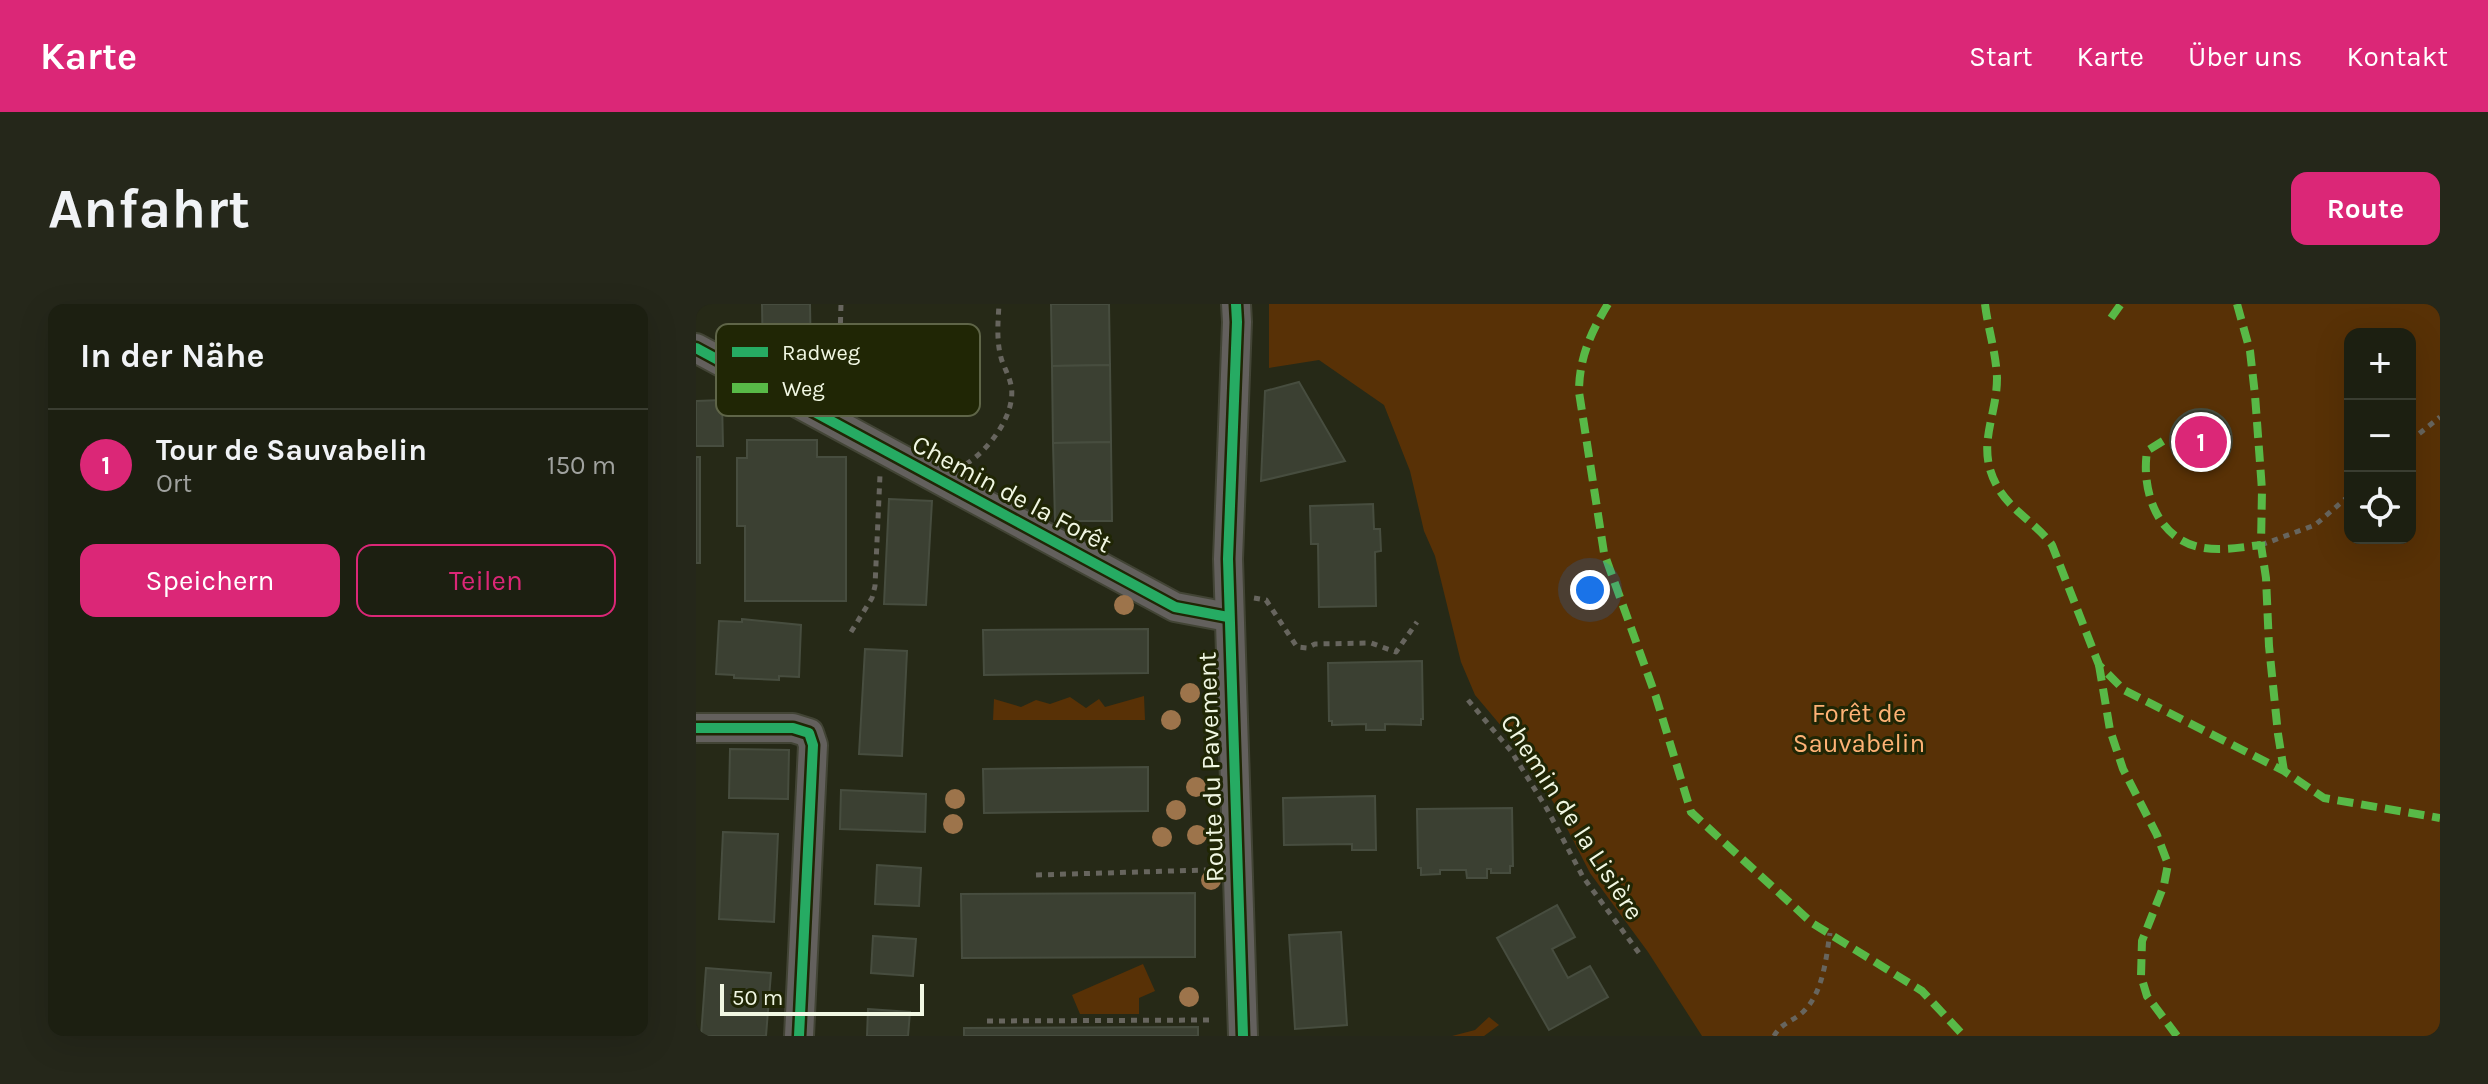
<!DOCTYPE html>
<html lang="de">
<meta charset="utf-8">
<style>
body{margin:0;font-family:Karla,sans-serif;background:#25271a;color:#f1f3f6}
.controls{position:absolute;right:24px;top:24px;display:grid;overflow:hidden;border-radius:16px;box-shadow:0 8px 32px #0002}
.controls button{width:72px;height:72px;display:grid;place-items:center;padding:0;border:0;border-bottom:2px solid #3a3d31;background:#1c1f11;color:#f1f3f6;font:40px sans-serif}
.scale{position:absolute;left:24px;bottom:20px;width:204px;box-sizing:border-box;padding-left:8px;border:4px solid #f1f7e3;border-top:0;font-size:22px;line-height:28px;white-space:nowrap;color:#f1f7e3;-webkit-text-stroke:6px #202605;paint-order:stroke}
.you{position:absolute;left:894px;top:286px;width:28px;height:28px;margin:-20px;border:6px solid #fff;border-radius:50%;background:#1a73e8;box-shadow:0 0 0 12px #1a73e833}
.badge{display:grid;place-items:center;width:52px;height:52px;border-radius:50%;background:#db2777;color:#fff;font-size:26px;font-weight:700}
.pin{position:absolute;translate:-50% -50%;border:4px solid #fff;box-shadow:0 2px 8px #0006}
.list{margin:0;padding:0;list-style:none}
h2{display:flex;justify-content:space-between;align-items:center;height:104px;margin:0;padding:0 32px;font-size:34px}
h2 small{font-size:26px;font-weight:400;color:#a0a29f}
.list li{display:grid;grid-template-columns:52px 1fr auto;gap:24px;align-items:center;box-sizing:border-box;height:112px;padding:0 32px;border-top:2px solid #3a3d31}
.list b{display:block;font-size:30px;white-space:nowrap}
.list p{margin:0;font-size:26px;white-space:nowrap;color:#a0a29f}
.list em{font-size:26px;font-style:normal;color:#a0a29f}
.actions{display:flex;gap:16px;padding:24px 32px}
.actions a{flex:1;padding:18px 0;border:2px solid #db2777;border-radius:16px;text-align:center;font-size:28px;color:#db2777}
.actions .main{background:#db2777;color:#fff}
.icon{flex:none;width:44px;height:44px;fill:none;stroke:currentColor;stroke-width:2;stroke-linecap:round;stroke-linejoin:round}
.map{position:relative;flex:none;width:1744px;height:732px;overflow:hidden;border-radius:16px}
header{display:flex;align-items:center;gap:48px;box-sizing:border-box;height:112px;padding:0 40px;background:#db2777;color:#fff}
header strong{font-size:38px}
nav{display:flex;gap:44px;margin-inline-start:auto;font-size:28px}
.intro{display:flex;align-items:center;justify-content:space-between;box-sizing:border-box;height:192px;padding:0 48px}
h1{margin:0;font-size:56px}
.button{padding:20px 36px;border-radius:16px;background:#db2777;color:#fff;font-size:28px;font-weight:700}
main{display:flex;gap:48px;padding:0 48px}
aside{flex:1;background:#1c1f11;border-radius:16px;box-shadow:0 8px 32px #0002}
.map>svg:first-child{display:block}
</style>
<header>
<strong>Karte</strong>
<nav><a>Start</a><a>Karte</a><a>Über uns</a><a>Kontakt</a></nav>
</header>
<div class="intro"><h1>Anfahrt</h1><a class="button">Route</a></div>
<main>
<aside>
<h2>In der Nähe<small></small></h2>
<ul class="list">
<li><span class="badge">1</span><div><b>Tour de Sauvabelin</b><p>Ort</p></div><em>150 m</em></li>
</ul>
<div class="actions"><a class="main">Speichern</a><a>Teilen</a></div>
</aside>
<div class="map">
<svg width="1744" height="732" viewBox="0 0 1744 732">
<rect width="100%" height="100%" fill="#262917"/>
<g fill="#583106" fill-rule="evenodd">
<path d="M573,0H1744V732H1006L952,648L894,569L859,501L822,442L779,391L765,358L739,252L728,227L714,167L688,101L623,56L573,64ZM1654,30H1714V234H1654Z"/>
<path d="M448,392L449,416H297L298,395L325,403L340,396L354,400L374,393L390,404L403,395L409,403Z"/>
<path d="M447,660L459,687L443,694V710H384L376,691Z"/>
<path d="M793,713L803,721L788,732H756L779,726Z"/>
</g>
<g fill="#3b4032" stroke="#474d3f" stroke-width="2">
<path d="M66,0H114L115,59L67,60Z"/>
<path d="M355,0H413L414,61L356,62Z"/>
<path d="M414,61L415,138L357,139L356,62Z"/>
<path d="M603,78L649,157L565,177L569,87Z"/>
<path d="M26,96L27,142H0V97Z"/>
<circle cx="1505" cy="136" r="31"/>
<path d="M51,136H121V153H150V297H49V222H41V154H51Z"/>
<path d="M415,138L416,217H359L357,139Z"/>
<rect x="0" y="153" width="4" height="106"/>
<path d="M193,195L236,197L230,301L188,300Z"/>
<path d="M677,200L678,225H684L685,247L679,248L680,302L623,303L622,240H615L614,202Z"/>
<path d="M46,315L105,321L103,373L83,372V376L38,374V371L20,370L23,317L46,318Z"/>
<path d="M452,325V369L288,371L287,326Z"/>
<path d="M169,345L211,347L206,452L163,450Z"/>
<path d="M726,357L727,415H725V421L689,420V426H670V420L636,421V417H633L632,359Z"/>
<path d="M34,445L93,446L92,495L33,494Z"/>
<path d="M452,463V507L288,509L287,465Z"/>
<path d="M145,486L230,490L229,528L144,525Z"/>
<path d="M679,492L680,546H656V540L588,541L587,494Z"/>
<path d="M816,504L817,562H814V569H795V565H791V574H771L770,566H744V570L725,571V564H722L721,505Z"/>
<path d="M27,528L82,530L78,618L23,615Z"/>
<path d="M181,561L225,564L223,602L179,600Z"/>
<path d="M499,589V653L266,654L265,590Z"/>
<path d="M861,601L879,633L856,645L872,674L894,662L912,693L853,726L801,634Z"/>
<path d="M645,628L651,721L599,725L593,631Z"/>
<path d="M177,632L220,635L217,672L175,669Z"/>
<path d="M10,664L75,669L70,732H5Z"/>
<path d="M172,705L214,708L212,732H171Z"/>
<path d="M502,723V732H268V724Z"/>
</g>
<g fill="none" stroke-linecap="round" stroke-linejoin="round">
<g stroke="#424435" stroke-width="32">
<g id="street">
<path d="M540,0L541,18L532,255L547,732"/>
<path d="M0,44L479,303L532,313"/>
<path d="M0,424H97L113,429L117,441L103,732"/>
</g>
</g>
<g stroke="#67655e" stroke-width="5" stroke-dasharray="6 6" stroke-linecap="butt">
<path d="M132,88L143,69L145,0"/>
<path d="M1714,137L1744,113"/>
<path d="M270,160C293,146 321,109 315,81C313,72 309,65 306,57C300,38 302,19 303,0"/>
<path d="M1565,241L1619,221L1654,191"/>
<path d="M558,294L570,296L601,343L611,344L619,340L675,339L700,348L721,318"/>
<path d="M155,328L176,294L179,282L184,171"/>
<path d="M772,396L815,447L851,505L887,573L946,653"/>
<path d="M340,571L510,566"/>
<path d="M291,717L516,716"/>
<path d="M1078,732C1085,719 1096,718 1107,708C1127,689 1130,655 1134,629"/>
</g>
<use href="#street" stroke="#63605d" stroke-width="28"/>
<g stroke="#58b947" stroke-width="8" stroke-dasharray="16 8" stroke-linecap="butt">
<path d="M912,0C895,28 883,54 883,88L908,249L960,393L995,508L1116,619L1226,687L1268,732"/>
<path d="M1289,0C1292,25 1300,48 1301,74C1301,114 1279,142 1301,182C1313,205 1341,220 1356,241L1403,361L1428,386L1588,467L1628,494L1744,514"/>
<path d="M1541,0L1554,47L1559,91L1566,186L1565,241L1570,274L1573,342L1582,430L1588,467"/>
<path d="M1415,14L1425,0"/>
<path d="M1467,137L1451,147C1445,188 1462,237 1508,244C1527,247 1547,243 1565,241"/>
<path d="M1403,361L1414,426L1427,465L1461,531L1472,560L1468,581L1446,637L1445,672L1451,692L1481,732"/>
</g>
<g stroke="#202605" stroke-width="15">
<g id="cycleway">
<path d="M540,0L541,18L532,255L547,732"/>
<path d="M0,44L479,303L532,313"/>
<path d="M0,424H97L113,429L117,441L103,732"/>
</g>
</g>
<use href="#cycleway" stroke="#26ab63" stroke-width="10"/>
</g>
<g fill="#9d744b">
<circle cx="428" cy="301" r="10"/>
<circle cx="494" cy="389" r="10"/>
<circle cx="475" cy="416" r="10"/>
<circle cx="500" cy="483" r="10"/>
<circle cx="259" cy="495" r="10"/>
<circle cx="480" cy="506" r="10"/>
<circle cx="257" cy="520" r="10"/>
<circle cx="501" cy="531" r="10"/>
<circle cx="466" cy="533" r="10"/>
<circle cx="515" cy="576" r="10"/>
<circle cx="493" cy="693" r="10"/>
</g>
<g text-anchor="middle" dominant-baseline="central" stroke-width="6" stroke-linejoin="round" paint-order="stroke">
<g font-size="26" fill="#f1f7e3" stroke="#202605">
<text transform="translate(316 190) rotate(28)">Chemin de la Forêt</text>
<text transform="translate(515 463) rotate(-92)">Route du Pavement</text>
<text transform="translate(876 513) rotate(57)">Chemin de la Lisière</text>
</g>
<g font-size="26" fill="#feb275" stroke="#202605">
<text x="1163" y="409">Forêt de<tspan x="1163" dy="30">Sauvabelin</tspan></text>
</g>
</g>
<rect x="20" y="20" width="264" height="92" rx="12" fill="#202605" stroke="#5f6548" stroke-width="2"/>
<rect x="36" y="43" width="36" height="10" fill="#26ab63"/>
<rect x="36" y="79" width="36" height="10" fill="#58b947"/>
<g font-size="22" fill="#f1f7e3">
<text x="86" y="56">Radweg</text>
<text x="86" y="92">Weg</text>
</g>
</svg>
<div class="controls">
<button>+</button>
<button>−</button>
<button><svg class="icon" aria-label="locate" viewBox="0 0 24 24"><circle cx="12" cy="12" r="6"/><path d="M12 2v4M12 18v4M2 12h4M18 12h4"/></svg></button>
</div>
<div class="scale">50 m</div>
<div class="you"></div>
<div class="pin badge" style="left:1505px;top:138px">1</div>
</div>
</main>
